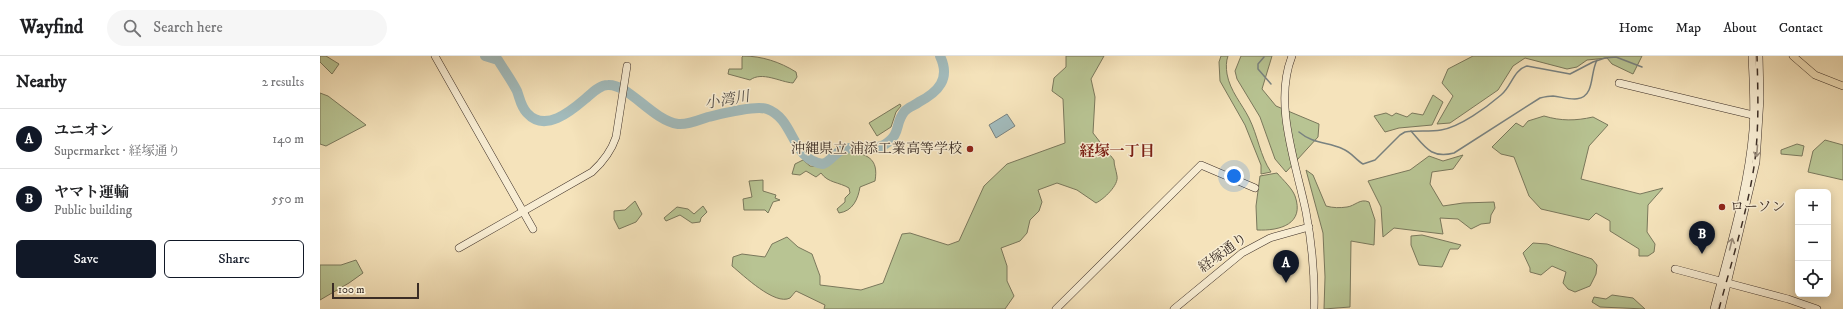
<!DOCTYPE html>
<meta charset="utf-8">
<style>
body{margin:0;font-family:"IM FELL DW Pica","Noto Serif JP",serif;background:#f6f6f6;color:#202124}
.controls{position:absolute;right:12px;bottom:12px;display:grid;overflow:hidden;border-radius:6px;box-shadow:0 2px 10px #0003}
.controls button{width:36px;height:36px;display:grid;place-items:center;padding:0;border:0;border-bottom:1px solid #e0e0e0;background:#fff;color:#202124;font:20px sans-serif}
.scale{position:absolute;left:12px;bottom:10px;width:87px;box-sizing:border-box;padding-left:4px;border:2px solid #3b2d25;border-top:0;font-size:11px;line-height:14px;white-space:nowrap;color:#3b2d25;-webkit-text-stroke:3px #f8edd3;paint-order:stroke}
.you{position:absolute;left:914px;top:120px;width:14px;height:14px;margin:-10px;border:3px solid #fff;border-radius:50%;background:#1a73e8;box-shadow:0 0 0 6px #1a73e833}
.badge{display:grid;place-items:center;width:26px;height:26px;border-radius:50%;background:#111827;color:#fff;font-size:13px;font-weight:700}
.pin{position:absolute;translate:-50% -33px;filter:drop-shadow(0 1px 2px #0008)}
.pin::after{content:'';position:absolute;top:21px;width:14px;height:12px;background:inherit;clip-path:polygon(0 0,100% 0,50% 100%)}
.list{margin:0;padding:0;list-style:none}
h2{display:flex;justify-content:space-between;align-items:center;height:52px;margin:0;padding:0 16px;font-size:17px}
h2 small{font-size:13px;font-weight:400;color:#757577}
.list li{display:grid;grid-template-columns:26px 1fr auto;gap:12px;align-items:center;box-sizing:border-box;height:60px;padding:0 16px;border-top:1px solid #e0e0e0}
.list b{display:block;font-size:15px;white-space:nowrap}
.list p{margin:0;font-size:13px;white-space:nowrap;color:#757577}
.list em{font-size:13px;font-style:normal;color:#757577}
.actions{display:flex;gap:8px;padding:12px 16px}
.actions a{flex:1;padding:9px 0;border:1px solid #111827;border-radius:6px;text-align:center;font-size:14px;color:#111827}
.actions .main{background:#111827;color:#fff}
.icon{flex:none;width:22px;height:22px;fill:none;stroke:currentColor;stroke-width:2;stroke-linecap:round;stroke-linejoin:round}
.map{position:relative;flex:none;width:1523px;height:253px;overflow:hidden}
header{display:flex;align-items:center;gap:24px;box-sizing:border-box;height:56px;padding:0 20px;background:#fff;border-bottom:1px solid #e0e0e0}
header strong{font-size:19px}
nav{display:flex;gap:22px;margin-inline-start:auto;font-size:14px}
.search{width:280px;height:36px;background:#f6f6f6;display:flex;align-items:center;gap:10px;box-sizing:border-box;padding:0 14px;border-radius:22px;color:#757577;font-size:15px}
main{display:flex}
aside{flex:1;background:#fff}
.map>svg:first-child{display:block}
</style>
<header>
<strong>Wayfind</strong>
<div class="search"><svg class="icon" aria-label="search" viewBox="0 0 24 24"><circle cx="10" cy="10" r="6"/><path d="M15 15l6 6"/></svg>Search here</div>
<nav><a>Home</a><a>Map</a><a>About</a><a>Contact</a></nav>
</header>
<main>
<aside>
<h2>Nearby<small>2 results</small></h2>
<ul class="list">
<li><span class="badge">A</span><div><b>ユニオン</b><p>Supermarket · 経塚通り</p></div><em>140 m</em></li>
<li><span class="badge">B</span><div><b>ヤマト運輸</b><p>Public building</p></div><em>550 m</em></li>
</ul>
<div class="actions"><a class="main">Save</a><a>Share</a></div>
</aside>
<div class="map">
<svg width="1523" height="253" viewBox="0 0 1523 253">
<rect width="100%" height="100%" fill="#f5e3bb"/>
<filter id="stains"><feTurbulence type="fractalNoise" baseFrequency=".005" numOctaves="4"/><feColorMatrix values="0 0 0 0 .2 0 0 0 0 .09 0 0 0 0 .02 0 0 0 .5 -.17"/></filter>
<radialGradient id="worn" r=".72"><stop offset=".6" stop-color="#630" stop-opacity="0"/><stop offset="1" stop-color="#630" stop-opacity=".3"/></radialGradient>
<g fill="#b8c493" stroke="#7a785c">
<path d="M0,0H6L19,8L12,18L0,6Z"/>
<path d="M423,0C442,0 460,6 476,16L477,21L473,27C460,26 442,15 430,24L408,18L409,13H422V1Z"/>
<path d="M746,0H784L771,23L775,41L773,77L794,104C794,110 796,113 797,120C799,129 784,143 776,147L757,134L737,127L718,134L722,146L719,155L710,164L707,177L700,185L681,192L687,210V225L694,240L685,253H504L505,249L476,235C474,237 472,240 470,242C455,250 423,219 412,210L413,201L422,198L445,201L452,188L467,181L478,191L492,198L500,220V229L541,234L563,227L582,178L590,177L628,189L639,185L664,130L687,108L745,87L743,43L732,35L734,22L746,11Z"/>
<path d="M901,0H908C906,5 906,12 907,18C910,35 922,48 929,62C938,80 940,100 951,116L941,118V109L925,69L900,25L899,6Z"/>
<path d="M921,0H952L942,33L956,50L999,68L998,81L966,116L955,103L940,61L917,23L915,15Z"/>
<path d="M1153,0H1322L1313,18L1292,8L1287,2L1267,4L1257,11L1247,13L1205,2L1193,10L1178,34L1130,67L1117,68L1133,40L1122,27L1128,13Z"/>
<path d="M0,37L8,40L46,69L6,90L0,88Z"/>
<path d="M1113,39L1123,46L1112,69L1079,72L1065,76L1054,60L1066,57L1072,60L1076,57L1087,61L1092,57L1103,59Z"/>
<path d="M580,48L581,50L576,56L571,71L557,80L549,67Z"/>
<path d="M1224,60C1241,65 1255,65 1273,61L1288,69L1269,90L1261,123L1320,138L1343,132L1328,149L1327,176L1335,188L1334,196L1328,200H1319V193L1290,175V165L1276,157L1269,164L1221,153L1209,140L1194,101L1181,98L1172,91L1196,67L1203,71L1208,65Z"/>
<path d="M1505,84L1523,89V124L1488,116L1493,95Z"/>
<path d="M1477,88L1484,90L1482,100L1461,98V94Z"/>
<path d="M527,95C547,98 559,102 555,125L540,131C538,143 533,155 519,157L517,153L525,146V142L530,137L529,132C519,126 508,127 501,117L496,121L486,115L480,119L472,118L475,108L483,104L490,110L506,111L519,99Z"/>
<path d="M1143,99L1133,113L1112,116L1110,128L1123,150L1143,147L1174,146L1175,152L1171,159L1170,167L1161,168L1151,173L1138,163L1120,162L1123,178L1074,172L1063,181L1061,151L1048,125L1090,114L1109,100L1123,105Z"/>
<path d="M986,114L993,119L1006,150C1013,152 1020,152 1027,151C1035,150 1040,142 1049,146L1055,164L1054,189L1031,185L1030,251L1004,253L1005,221L1003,177Z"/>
<path d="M957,117C963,124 972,132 975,140C985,168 960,175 937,174L936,150L940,120Z"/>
<path d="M443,124V135L456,139L455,142L460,144L453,146L448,157L445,154H424L423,143L432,141L429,125Z"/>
<path d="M315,145L322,158L316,166L299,173L294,163V155L305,154Z"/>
<path d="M383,150L387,156L381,162L380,166L372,167L360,159L346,165L344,162L357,151L368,153L374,158Z"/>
<path d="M1102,179L1141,189L1138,193H1130L1122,211L1099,209L1091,189V180Z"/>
<path d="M1213,187L1227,188L1272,203L1277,209L1276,218L1270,230L1255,236L1248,233L1243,227L1246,216L1232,210L1221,219L1210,216V212L1203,197Z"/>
<path d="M36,204L43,217L29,227L0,244V209H21Z"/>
<path d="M1292,239L1313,242L1325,253L1280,251L1272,246L1274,241L1286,243Z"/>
</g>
<path fill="#a2bbbc" stroke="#798280" d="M687,58L695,70L676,82L669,69Z"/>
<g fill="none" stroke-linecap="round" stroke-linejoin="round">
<g stroke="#798280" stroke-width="1.5">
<path d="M944,1L938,8V13L951,28"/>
<path d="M1091,75C1105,91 1111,103 1134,97L1220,42C1224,41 1229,40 1233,40C1245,41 1262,49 1269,34C1273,25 1272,14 1277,4"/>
<path d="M979,76C993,88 1008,86 1023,93C1031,96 1036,104 1043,108L1055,104L1080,79L1085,76C1097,74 1109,76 1121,74C1140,71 1167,51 1181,39C1192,30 1193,14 1207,10L1250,18L1273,6L1285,2L1296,1L1322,11"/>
</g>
<path stroke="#a2bbbc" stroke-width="10" d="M165,0L178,4C184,14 192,25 197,35C200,43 201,51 207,57C225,77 251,55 265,43C271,38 279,29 288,29C309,28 332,64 358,68C368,69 379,64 388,61C401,58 435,49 447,53C475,63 471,104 503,108C512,105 515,95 525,93C538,89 551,96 564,89C582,78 574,69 584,56C588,51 594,50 599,46C618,36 631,23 620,0"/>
<g stroke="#3b2d25" stroke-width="8">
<g id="secondary">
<path d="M115,0L213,173"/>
<path d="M972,0C953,48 976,107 986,156C992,188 995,220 994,253"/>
<path d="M1299,27L1437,60"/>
<path d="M139,192L272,116C283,106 291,96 296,81L307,10"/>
<path d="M1355,213L1468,243L1497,253"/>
<path d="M736,253L881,109L935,132"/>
<path d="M854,253L922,197L950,182L989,171"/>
<path d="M1394,253C1409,194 1428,135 1433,74C1435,49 1433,24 1432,0"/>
<path d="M1401,253L1436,106L1440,42L1439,0"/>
</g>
</g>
<g stroke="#3b2d25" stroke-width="8">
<path id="primary" d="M1473,0L1495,19L1523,30"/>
</g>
<use href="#secondary" stroke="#f8edd3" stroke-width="7"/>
<use href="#primary" stroke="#f5e3bb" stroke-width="7"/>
<path stroke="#3b2d25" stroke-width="1.5" stroke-dasharray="7 7" stroke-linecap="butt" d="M1399,253C1412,204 1428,154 1435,104C1439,69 1438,35 1437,0"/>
</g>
<defs><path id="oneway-shaft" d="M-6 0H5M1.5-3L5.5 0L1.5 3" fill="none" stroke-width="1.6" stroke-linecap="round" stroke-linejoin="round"/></defs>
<g stroke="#9a8d7c">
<use href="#oneway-shaft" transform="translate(1437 95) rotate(95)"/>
<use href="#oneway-shaft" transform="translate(1411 188) rotate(-76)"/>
</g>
<g fill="#8f2418" stroke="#f8edd3" stroke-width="1.5">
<circle cx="650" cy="93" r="4"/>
<circle cx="1402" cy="151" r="4"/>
</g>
<g text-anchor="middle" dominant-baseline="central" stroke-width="3" stroke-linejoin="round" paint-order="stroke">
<g font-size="14" fill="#3b2d25" stroke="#f8edd3" text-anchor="end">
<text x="642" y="93">沖縄県立 浦添工業高等学校</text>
<text x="1410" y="151" text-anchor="start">ローソン</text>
</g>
<g font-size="14" fill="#3b2d25" stroke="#f8edd3">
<text transform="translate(903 197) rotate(-36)">経塚通り</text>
</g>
<g font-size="15" font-style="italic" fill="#55504b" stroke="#f8edd3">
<text transform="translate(407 44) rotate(-10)">小湾川</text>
</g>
<g font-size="15" font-weight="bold" fill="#7a1f14" stroke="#f8edd3">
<text x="797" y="95">経塚一丁目</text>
</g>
</g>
<rect width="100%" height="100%" filter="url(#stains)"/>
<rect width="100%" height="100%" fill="url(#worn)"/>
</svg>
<div class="controls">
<button>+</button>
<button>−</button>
<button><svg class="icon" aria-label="locate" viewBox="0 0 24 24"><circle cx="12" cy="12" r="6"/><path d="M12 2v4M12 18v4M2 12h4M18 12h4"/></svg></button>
</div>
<div class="scale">100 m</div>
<div class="you"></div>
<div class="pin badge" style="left:966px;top:227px">A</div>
<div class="pin badge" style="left:1382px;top:198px">B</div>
</div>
</main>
